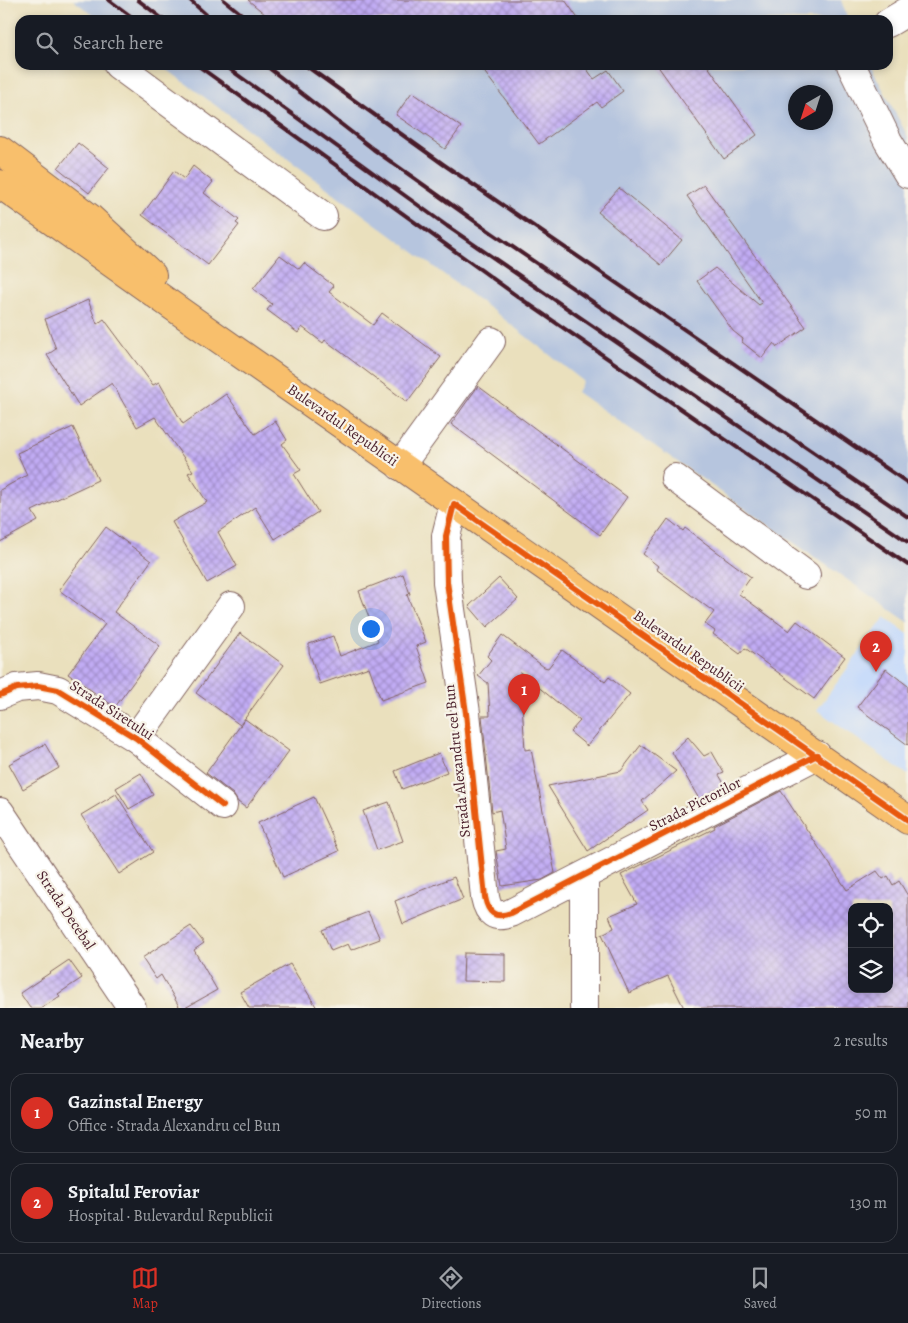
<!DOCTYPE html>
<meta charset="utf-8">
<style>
body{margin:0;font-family:Alegreya,serif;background:#20242c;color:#f1f3f6}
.controls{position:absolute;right:15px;bottom:15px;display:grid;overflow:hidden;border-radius:10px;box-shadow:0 2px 8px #0003}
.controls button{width:45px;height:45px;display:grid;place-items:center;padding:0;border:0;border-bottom:1px solid #363941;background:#171b24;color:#f1f3f6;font:25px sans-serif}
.compass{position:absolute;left:788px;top:85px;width:45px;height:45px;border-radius:50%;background:#171b24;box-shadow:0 2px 8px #0003;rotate:219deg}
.you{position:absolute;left:370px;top:628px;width:18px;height:18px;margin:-12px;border:4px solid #fff;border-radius:50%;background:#1a73e8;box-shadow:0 0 0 8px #1a73e833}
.badge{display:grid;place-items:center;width:32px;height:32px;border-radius:50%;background:#d93025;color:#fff;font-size:16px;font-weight:700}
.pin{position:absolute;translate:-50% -41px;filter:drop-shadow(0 1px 2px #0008)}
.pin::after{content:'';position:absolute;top:26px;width:18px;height:15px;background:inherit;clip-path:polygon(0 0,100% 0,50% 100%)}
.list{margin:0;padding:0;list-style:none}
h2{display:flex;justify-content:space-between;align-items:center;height:65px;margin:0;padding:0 20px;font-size:21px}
h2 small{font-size:16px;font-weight:400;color:#9ea1a6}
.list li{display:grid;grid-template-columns:32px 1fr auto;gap:15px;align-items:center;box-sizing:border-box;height:80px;margin:0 10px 10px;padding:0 10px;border:1px solid #363941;border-radius:15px}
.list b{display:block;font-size:19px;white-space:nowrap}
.list p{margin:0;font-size:16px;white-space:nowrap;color:#9ea1a6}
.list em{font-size:16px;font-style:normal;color:#9ea1a6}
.icon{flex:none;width:28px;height:28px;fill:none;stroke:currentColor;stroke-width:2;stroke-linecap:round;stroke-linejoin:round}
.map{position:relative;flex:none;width:908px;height:1008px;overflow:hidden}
.search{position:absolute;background:#171b24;box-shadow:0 2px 8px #0003;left:15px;right:15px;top:15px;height:55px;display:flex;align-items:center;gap:12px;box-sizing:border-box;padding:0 18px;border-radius:15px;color:#9ea1a6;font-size:19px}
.sheet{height:245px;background:#171b24}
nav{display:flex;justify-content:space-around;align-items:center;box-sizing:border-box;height:70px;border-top:1px solid #363941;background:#171b24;font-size:14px;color:#9ea1a6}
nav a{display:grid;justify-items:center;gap:2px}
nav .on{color:#d93025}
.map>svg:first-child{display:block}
</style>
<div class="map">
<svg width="908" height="1008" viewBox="0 0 908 1008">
<defs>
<pattern id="building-cross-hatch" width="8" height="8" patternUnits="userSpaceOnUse" patternTransform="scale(1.25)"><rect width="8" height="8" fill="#c1acf4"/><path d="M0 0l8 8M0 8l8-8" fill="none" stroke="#9f8bc6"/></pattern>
</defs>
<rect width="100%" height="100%" fill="#f7f3e8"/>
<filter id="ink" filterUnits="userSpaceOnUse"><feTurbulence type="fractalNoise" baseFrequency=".02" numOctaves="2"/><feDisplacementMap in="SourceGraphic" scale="10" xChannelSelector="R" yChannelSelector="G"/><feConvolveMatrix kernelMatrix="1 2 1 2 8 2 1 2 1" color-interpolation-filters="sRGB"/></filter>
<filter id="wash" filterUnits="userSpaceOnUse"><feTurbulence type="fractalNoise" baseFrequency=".0096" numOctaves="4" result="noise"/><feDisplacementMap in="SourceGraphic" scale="20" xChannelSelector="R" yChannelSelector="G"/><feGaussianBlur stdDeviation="1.12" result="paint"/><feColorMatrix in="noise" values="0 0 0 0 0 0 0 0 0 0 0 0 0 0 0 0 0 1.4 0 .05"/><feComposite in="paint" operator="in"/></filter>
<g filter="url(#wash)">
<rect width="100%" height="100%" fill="#eae0bd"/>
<path fill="#c9dcf9" d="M885,617L908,634V775L817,710Z"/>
<g fill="#b6c5de" fill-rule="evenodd">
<path d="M73,0H841L848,20H100Z"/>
<path d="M161,65H870L908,137V622L577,392L583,381L500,316ZM796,92H826V122H796Z"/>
</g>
<g id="blocks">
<g fill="url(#building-cross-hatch)" fill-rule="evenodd">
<path d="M248,0H565L579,20H272Z"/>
<path d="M479,65H584L594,79L608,70L623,91L601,107L597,102L539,144Z"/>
<path d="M657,65H707L757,135L724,159Z"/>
<path d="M412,92L461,127L445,149L396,115Z"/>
<path d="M78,143L109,168L89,193L58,168Z"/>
<path d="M193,166L213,182L204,193L239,220L236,223L239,225L208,265L142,215L174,171L184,179Z"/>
<path d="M704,185L806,327L777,347L774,343L762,358L742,342L743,339L733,331L697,281L715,268L759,305L762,303L687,196Z"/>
<path d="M619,188L682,240L661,265L598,212Z"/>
<path d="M280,255L299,269L304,263L334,286L329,292L373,325L382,313L441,357L407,402L325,340L323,343L302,327L298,333L267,310L272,304L253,289Z"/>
<path d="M88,300L97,324L104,319L153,385L159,382L183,424L226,394L255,434L275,421L287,440L282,444L301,470L294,474L318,512L275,539L255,507L218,532L237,566L207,583L172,522L207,502L188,473L193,471L155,417L137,427L112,383L79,406L47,355L56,349L45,319Z"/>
<path d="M478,386L627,497L600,535L451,424Z"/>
<path d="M73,427L98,480L32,511L38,521L0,542V490L27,475L17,453Z"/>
<path d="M668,519L683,531L685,528L751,577L739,594L789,631L797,621L845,657L814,699L745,648L740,654L713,634L715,631L705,624L714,612L656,569L658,566L643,554Z"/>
<path d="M106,527L151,561L114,612L160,646L115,707L68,674L105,624L59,590Z"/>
<path d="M403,574L410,594L407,595L426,642L416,646L429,683L381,700L369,667L320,684L309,652V644L333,636L340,656L378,641L359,591Z"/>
<path d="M499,578L518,599L487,627L469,606Z"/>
<path d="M240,633L284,665L240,725L196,693Z"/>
<path d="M502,635L544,667L548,668L562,650L605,682L609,677L630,694L587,746L570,732L580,721L520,672L525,750L531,749L555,873L542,880L502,886L496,851L506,849L500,810L492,812L482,716H490L488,683L478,676L491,660L487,656Z"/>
<path d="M886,669L908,686V745L857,707Z"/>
<path d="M245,719L289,751L246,808L238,802L233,794L206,773Z"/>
<path d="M688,737L704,756L712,752L724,773L719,775L725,785L699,799L672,752Z"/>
<path d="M45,744L59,768L23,789L9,764Z"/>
<path d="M641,745L676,771L642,801L648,810L588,851L548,786L621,771Z"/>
<path d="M439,753L447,772L402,789L395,771Z"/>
<path d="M141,773L153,795L129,809L116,788Z"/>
<path d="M781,791L847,890L877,871L883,879L888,876L893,885L899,881L908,896V1008H684L668,976L629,993L602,934L614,928L609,916L637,904L621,875L715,828L714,826ZM852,907H889V989H852Z"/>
<path d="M116,794L153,852L119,874L81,815Z"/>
<path d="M314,797L339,851L283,877L258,823Z"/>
<path d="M389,802L403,841L377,850L363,811Z"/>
<path d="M454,877L463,899L403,924L395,901Z"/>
<path d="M368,912L380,939L351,950L348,944L331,951L322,930Z"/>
<path d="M191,926L204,943L194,950L217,990L185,1008H180L161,975L156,979L142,958Z"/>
<path d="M464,953L505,954V982L463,981Z"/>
<path d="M69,960L82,978L58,994L60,996L42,1008H30L20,993Z"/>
<path d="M290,964L317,1008H249L240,992Z"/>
</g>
</g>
</g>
<g filter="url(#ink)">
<use href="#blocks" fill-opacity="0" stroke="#82635e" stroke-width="1"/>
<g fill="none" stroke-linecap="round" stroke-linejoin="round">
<g stroke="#82635e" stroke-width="30">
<g id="minor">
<path d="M888,23L908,11"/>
<path d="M118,65L323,216"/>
<path d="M851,65L888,141L908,174"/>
<path d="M400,466L491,341"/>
<path d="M675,478L806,575"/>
<path d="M454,504L446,536L447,582L466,713L485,897C488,913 495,919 511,913L817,755"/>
<path d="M0,695L17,688L38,686L58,690L136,738L223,806"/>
<path d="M136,738L231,606"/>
<path d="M0,812L132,1008"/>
<path d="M584,1008V876"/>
</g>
</g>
<g stroke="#82635e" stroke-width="30">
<g id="major">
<path d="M0,150L90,218L152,275"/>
<path d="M0,184L195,322L908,820"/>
</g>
</g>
<use href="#minor" stroke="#fff" stroke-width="28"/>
<use href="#major" stroke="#f8bf6c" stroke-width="28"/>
<g stroke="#4a1f2b" stroke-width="4">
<path d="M109,0L136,20"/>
<path d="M138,0L164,20"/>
<path d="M190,0L212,20"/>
<path d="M224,0L249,20"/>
<path d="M197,65L517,296L908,565"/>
<path d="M224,65L447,226L908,542"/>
<path d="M265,65L373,149L476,222L908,517"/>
<path d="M305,65L443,164L908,483"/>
</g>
<g stroke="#f7f3e8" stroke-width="9">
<g id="cycleway">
<path d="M0,695L17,688L38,686L58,690L136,738L223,806"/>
<path d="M817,755L511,913C495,919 488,913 485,897L466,713L447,582L446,536L454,504L908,820"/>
</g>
</g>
<use href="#cycleway" stroke="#e8590c" stroke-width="6"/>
</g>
</g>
<g text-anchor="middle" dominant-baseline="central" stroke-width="4.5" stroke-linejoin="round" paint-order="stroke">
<g font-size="15" fill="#4a1f2b" stroke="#f7f3e8">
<text transform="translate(343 425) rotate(35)">Bulevardul Republicii</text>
<text transform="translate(689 651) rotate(35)">Bulevardul Republicii</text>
<text transform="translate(112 710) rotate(33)">Strada Siretului</text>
<text transform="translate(457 761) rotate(-96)">Strada Alexandru cel Bun</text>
<text transform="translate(695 804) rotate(-27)">Strada Pictorilor</text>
<text transform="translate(66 910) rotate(56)">Strada Decebal</text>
</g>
</g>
</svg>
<div class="controls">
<button><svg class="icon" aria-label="locate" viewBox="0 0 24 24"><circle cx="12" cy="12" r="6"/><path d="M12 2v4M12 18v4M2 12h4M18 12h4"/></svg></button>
<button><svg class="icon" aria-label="layers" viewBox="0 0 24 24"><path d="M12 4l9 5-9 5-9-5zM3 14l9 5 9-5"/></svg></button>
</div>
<svg class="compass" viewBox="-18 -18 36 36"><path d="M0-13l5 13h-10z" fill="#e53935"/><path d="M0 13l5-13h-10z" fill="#9ea1a6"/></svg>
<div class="you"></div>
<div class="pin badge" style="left:524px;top:715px">1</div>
<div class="pin badge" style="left:876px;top:672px">2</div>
<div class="search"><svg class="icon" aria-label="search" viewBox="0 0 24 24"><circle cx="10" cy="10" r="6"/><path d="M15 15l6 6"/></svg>Search here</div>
</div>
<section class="sheet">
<h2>Nearby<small>2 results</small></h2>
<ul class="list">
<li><span class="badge">1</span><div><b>Gazinstal Energy</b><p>Office · Strada Alexandru cel Bun</p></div><em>50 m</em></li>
<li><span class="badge">2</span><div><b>Spitalul Feroviar</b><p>Hospital · Bulevardul Republicii</p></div><em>130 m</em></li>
</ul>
</section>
<nav>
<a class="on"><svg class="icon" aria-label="map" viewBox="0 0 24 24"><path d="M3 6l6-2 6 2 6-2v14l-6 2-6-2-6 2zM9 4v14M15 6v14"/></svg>Map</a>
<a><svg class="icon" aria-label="directions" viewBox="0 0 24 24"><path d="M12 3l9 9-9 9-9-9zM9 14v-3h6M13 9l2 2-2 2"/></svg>Directions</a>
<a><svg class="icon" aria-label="saved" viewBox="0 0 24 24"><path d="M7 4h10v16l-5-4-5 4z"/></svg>Saved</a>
</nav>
